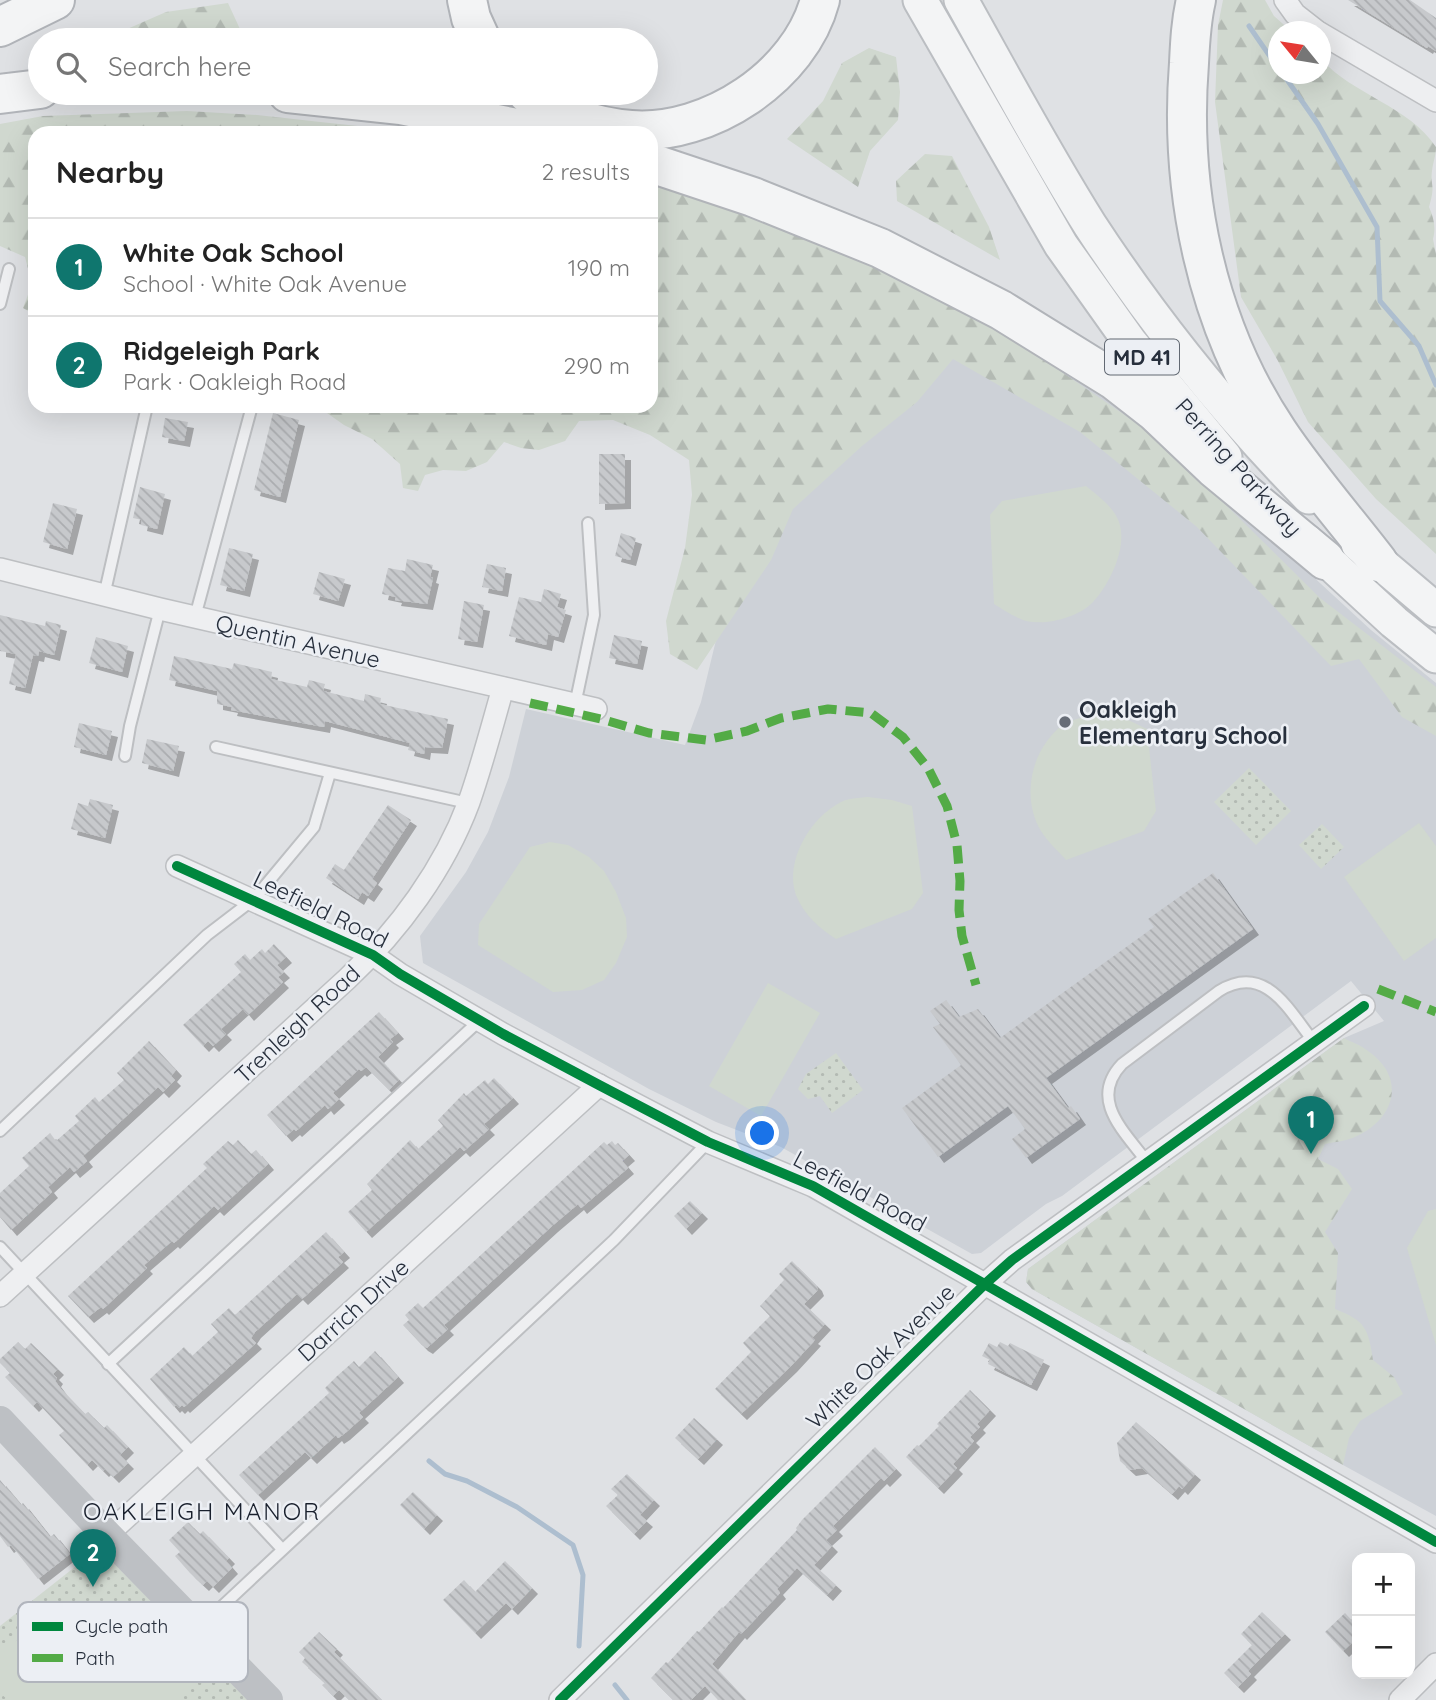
<!DOCTYPE html>
<meta charset="utf-8">
<style>
body{margin:0;font-family:Quicksand,sans-serif;background:#f2f2f2;color:#222}
.controls{position:absolute;right:21px;bottom:21px;display:grid;overflow:hidden;border-radius:14px;box-shadow:0 7px 28px #0002}
.controls button{width:63px;height:63px;display:grid;place-items:center;padding:0;border:0;border-bottom:2px solid #e0e0e0;background:#fff;color:#222;font:35px sans-serif}
.compass{position:absolute;left:1268px;top:21px;width:63px;height:63px;border-radius:50%;background:#fff;box-shadow:0 7px 28px #0002;rotate:300deg}
.you{position:absolute;left:763px;top:1134px;width:24px;height:24px;margin:-18px;border:5px solid #fff;border-radius:50%;background:#1a73e8;box-shadow:0 0 0 10px #1a73e833}
.badge{display:grid;place-items:center;width:46px;height:46px;border-radius:50%;background:#0f766e;color:#fff;font-size:23px;font-weight:700}
.pin{position:absolute;translate:-50% -58px;filter:drop-shadow(0 2px 4px #0008)}
.pin::after{content:'';position:absolute;top:37px;width:24px;height:21px;background:inherit;clip-path:polygon(0 0,100% 0,50% 100%)}
.list{margin:0;padding:0;list-style:none}
h2{display:flex;justify-content:space-between;align-items:center;height:91px;margin:0;padding:0 28px;font-size:30px}
h2 small{font-size:23px;font-weight:400;color:#767676}
.list li{display:grid;grid-template-columns:46px 1fr auto;gap:21px;align-items:center;box-sizing:border-box;height:98px;padding:0 28px;border-top:2px solid #e0e0e0}
.list b{display:block;font-size:26px;white-space:nowrap}
.list p{margin:0;font-size:23px;white-space:nowrap;color:#767676}
.list em{font-size:23px;font-style:normal;color:#767676}
.icon{flex:none;width:38px;height:38px;fill:none;stroke:currentColor;stroke-width:2;stroke-linecap:round;stroke-linejoin:round}
.map{position:relative;flex:none;width:1436px;height:1700px;overflow:hidden}
.search{position:absolute;background:#fff;box-shadow:0 7px 28px #0002;left:28px;top:28px;width:630px;height:77px;display:flex;align-items:center;gap:18px;box-sizing:border-box;padding:0 24px;border-radius:38px;color:#767676;font-size:26px}
.panel{position:absolute;background:#fff;box-shadow:0 7px 28px #0002;left:28px;top:126px;width:630px;height:287px;border-radius:21px}
.map>svg:first-child{display:block}
</style>
<div class="map">
<svg width="1436" height="1700" viewBox="0 0 1436 1700">
<defs>
<pattern id="forest-firs" width="22" height="20" patternUnits="userSpaceOnUse" patternTransform="scale(1.75)"><rect width="22" height="20" fill="#d0d8cf"/><path d="M5 1l3.5 6h-7zM16 11l3.5 6h-7z" fill="#b3bab3"/></pattern>
<pattern id="park-dots" width="8" height="8" patternUnits="userSpaceOnUse" patternTransform="scale(1.75)"><rect width="8" height="8" fill="#d0d8cf"/><path d="M2 2h.1M6 6h.1" fill="none" stroke="#b3bab3" stroke-width="1.8" stroke-linecap="round"/></pattern>
<pattern id="building-back-hatch" width="6" height="6" patternUnits="userSpaceOnUse" patternTransform="scale(1.75)"><rect width="6" height="6" fill="#c7c9cc"/><path d="M-1 5l2 2M0 0l6 6M5-1l2 2" fill="none" stroke="#abadb0"/></pattern>
<filter id="shadow"><feDropShadow dx="6" dy="6" stdDeviation="0" flood-color="#0004"/></filter>
</defs>
<rect width="100%" height="100%" fill="#dfe1e4"/>
<path fill="#cdd1d7" d="M815,232L1108,388L1371,630L1436,683V1516L1343,1465L1032,1289L1026,1282L1028,1269L1344,1038L1384,1021L1351,981L1062,1196L1046,1204L981,1253L972,1254L781,1147L716,1122L649,1089L423,963L420,936L466,872L488,832L509,777L526,709L685,745L701,702Z"/>
<g fill="url(#forest-firs)">
<path d="M1223,0H1265L1274,16L1291,31L1278,32V74H1320L1321,59C1353,95 1409,106 1436,147C1436,156 1433,162 1432,171C1430,187 1436,183 1429,207C1434,218 1436,228 1433,239L1436,254V554L1376,499L1308,422L1278,361L1241,297L1215,102L1218,25Z"/>
<path d="M228,3L245,40H102L166,12Z"/>
<path d="M869,48L896,57L900,92L898,120L870,151L858,187L787,139L823,101L842,63Z"/>
<path d="M187,111L257,115L421,133H35V315L23,308L32,284L25,257L0,246V124L43,116Z"/>
<path d="M925,154L952,156L989,227L1000,260L897,201L896,181Z"/>
<path d="M651,176L798,234L977,314L1157,437L1320,598L1436,687V736L1402,717L1359,659L1331,666L1197,527L1080,432L953,359L917,402L862,446L793,509L771,560L697,670L670,654L666,621L685,548L692,495L689,460L650,435L613,420L579,421L565,441L539,450L521,448L504,442L487,462L466,471L443,470L425,475L418,491L403,488L400,464L372,439L344,425L317,406H651Z"/>
<path d="M1344,1038C1351,1042 1361,1045 1368,1051C1406,1077 1396,1118 1357,1136C1347,1141 1335,1142 1325,1144L1318,1159L1338,1169L1352,1189L1325,1232L1338,1253L1335,1309C1365,1321 1368,1327 1373,1360L1394,1377L1403,1394L1360,1421L1349,1438L1343,1465L1032,1289L1026,1282L1028,1269Z"/>
</g>
<g fill="url(#park-dots)">
<path d="M1249,768L1291,811L1256,845L1214,802Z"/>
<path d="M1322,824L1344,847L1321,869L1299,845Z"/>
<path d="M836,1053L863,1090L832,1113L820,1096L808,1099L798,1089L806,1074Z"/>
<path d="M99,1548L248,1700H0V1626Z"/>
</g>
<g fill="#d0d8cf">
<path d="M1086,486C1098,496 1113,506 1119,522C1128,546 1110,584 1093,602C1080,616 1052,624 1033,622C1019,621 1006,611 994,604L990,515L1002,501Z"/>
<path d="M1095,714L1124,718L1147,729L1156,811L1144,831L1066,860C1058,851 1047,841 1041,831C1020,796 1032,747 1064,724C1073,719 1085,717 1095,714Z"/>
<path d="M868,797L892,800L912,806L923,893L912,909L836,939C819,928 804,915 796,895C784,861 811,817 841,802C848,798 859,798 868,797Z"/>
<path d="M1419,823L1436,846V938L1404,961L1344,877Z"/>
<path d="M550,842L568,845L589,857L604,871L616,892L626,918L627,937L616,963L604,980L582,990L553,992L478,945L479,924L530,847Z"/>
<path d="M768,983L820,1013L761,1116L709,1086Z"/>
<path d="M1436,1209V1345L1407,1248L1428,1211Z"/>
<path d="M79,1611L106,1614L148,1637L172,1660L192,1688L180,1700H8L0,1693V1655L40,1619Z"/>
</g>
<g fill="none" stroke-linecap="round" stroke-linejoin="round">
<g stroke="#adbecf" stroke-width="5">
<path d="M1249,26L1278,68"/>
<path d="M1283,74L1318,124L1377,227L1380,301L1419,346L1436,385"/>
<path d="M429,1461L445,1474L467,1481L517,1507L573,1545L583,1575L579,1646"/>
<path d="M615,1685L627,1700"/>
</g>
</g>
<g fill="url(#building-back-hatch)" filter="url(#shadow)">
<path d="M1348,0H1410L1436,18V51L1428,46L1427,48Z"/>
<path d="M273,413L299,420L280,497L254,490Z"/>
<path d="M165,418L188,422L184,441L162,437Z"/>
<path d="M599,454H625V503L599,504Z"/>
<path d="M140,487L165,494L157,529L141,525L142,520L133,518Z"/>
<path d="M53,503L77,509L67,549L43,542Z"/>
<path d="M621,533L636,538L630,560L615,556Z"/>
<path d="M229,548L253,554L244,591L220,585Z"/>
<path d="M407,559L433,565L430,577L433,578L427,604L395,600L396,597L382,594L388,568L405,571Z"/>
<path d="M487,564L506,568L502,591L482,587Z"/>
<path d="M319,572L345,579L338,601L313,594Z"/>
<path d="M544,589L561,594L557,607L566,610L558,637L548,634L546,645L509,636L519,597L541,602Z"/>
<path d="M464,601L484,605L477,642L458,639Z"/>
<path d="M0,615L45,626L46,621L61,625L54,655L39,651L38,656L33,655L25,688L9,684L16,654L0,651Z"/>
<path d="M614,635L642,641L637,664L609,658Z"/>
<path d="M96,637L128,646L122,672L89,663Z"/>
<path d="M174,656L232,669L234,663L272,672L271,679L307,687L309,680L325,684L323,691L364,701L365,694L381,698L380,704L448,719L442,748L425,747L424,754L408,750L410,743L325,721L324,727L231,710L232,707L217,704V691L169,680Z"/>
<path d="M79,723L112,731L106,755L74,747Z"/>
<path d="M147,739L179,746L173,771L142,763Z"/>
<path d="M90,799L113,805L105,838L71,829L78,803L88,806Z"/>
<path d="M388,805L411,820L372,879L377,883L368,896L362,892L358,899L326,878L335,864L344,870Z"/>
<path d="M1213,873L1253,929L1046,1078L1068,1108L1071,1106L1080,1119L1026,1158L1012,1139L1025,1129L1008,1106L938,1157L902,1108L961,1065L933,1027L940,1024L930,1011L946,1000L959,1017L978,1009L1000,1038L1154,927L1148,919Z"/>
<path d="M274,944L286,957L277,965L284,972L278,977L283,982L248,1015L243,1009L221,1029L226,1034L213,1046L208,1041L203,1046L183,1025L241,972L234,964L245,954L250,960L262,949L265,953Z"/>
<path d="M379,1012L398,1033L390,1039L393,1042L378,1057L399,1080L389,1090L366,1067L361,1071L359,1069L333,1093L339,1099L328,1109L325,1105L296,1131L294,1129L286,1136L267,1115Z"/>
<path d="M149,1041L176,1070L171,1076L175,1080L163,1092L158,1087L83,1156L87,1161L74,1172L70,1167L48,1187L52,1192L11,1230L0,1217V1193L29,1166L22,1158L50,1133L56,1141L79,1121L75,1116L95,1097L99,1102L124,1080L117,1073Z"/>
<path d="M494,1078L513,1098L484,1124L489,1129L464,1151L460,1147L366,1232L348,1212L372,1190L367,1184L410,1140L418,1149L443,1126L438,1120L464,1093L466,1096L485,1080L488,1084Z"/>
<path d="M238,1140L251,1154L256,1150L268,1164L218,1210L214,1206L174,1243L172,1241L144,1265L147,1268L103,1309L101,1307L88,1317L68,1296L207,1168L203,1164L216,1152L228,1141L233,1145Z"/>
<path d="M612,1141L615,1145L618,1143L629,1155L622,1161L628,1168L581,1208L578,1204L552,1226L444,1325L448,1329L429,1346L427,1348L422,1345L403,1325L409,1320L405,1315L418,1303L423,1308L604,1142L607,1145Z"/>
<path d="M690,1201L702,1213L686,1229L674,1216Z"/>
<path d="M326,1232L344,1252L338,1257L343,1262L302,1299L297,1294L255,1332L251,1338L256,1343L184,1407L182,1405L179,1408L176,1405L174,1407L150,1379L184,1347L192,1356L218,1332L211,1324L229,1308L235,1315Z"/>
<path d="M792,1261L816,1285L818,1290L804,1304L825,1324L812,1338L815,1340L791,1366L741,1414L715,1389L751,1352L743,1343L770,1316L760,1306L784,1280L779,1274Z"/>
<path d="M18,1342L25,1349L31,1343L58,1369L53,1374L57,1378L55,1381L61,1389L85,1414L88,1412L104,1428L107,1425L128,1447L120,1455L128,1463L113,1477L105,1469L103,1471L92,1460L87,1465L59,1435L64,1431L37,1402L33,1406L5,1377L10,1373L0,1363V1359Z"/>
<path d="M1000,1342L1008,1346L1010,1343L1044,1360L1031,1385L988,1364L990,1360L982,1356L989,1343L997,1347Z"/>
<path d="M375,1351L398,1377L359,1413L363,1417L344,1434L338,1438L336,1435L311,1458L305,1452L258,1495L239,1475L329,1393L325,1388L336,1377L354,1361L359,1367Z"/>
<path d="M970,1390L990,1410L977,1424L980,1427L970,1437L974,1441L953,1464L957,1468L938,1488L906,1457L917,1445L919,1446L939,1426L937,1424Z"/>
<path d="M694,1418L717,1439L698,1459L675,1438Z"/>
<path d="M1136,1422L1195,1474L1182,1489L1179,1486L1172,1494L1142,1468L1130,1470L1120,1461L1117,1443Z"/>
<path d="M875,1447L896,1469L884,1481L881,1478L833,1526L837,1530L826,1540L832,1546L814,1565L836,1585L827,1595L797,1568L777,1589L780,1593L741,1634L739,1632L712,1664L746,1700H718L705,1686L691,1700H673L651,1678L666,1662L668,1663L697,1631L699,1632L722,1607L723,1608L797,1530L796,1528L802,1520Z"/>
<path d="M627,1474L654,1500L640,1515L647,1521L634,1534L606,1506L618,1495L611,1489Z"/>
<path d="M0,1480L21,1505L23,1503L50,1537L54,1534L70,1554L38,1579L11,1545L8,1547L0,1536Z"/>
<path d="M413,1492L437,1515L424,1529L400,1505Z"/>
<path d="M188,1522L200,1534L203,1531L229,1558L226,1561L232,1568L213,1587L207,1581L203,1585L190,1573L175,1556L180,1552L169,1540Z"/>
<path d="M505,1561L532,1588L512,1609L506,1603L475,1633L443,1600L464,1580L475,1592Z"/>
<path d="M1262,1612L1285,1634L1248,1671L1251,1674L1238,1687L1224,1673L1252,1645L1241,1634Z"/>
<path d="M1345,1613L1357,1626V1638L1343,1651L1325,1632Z"/>
<path d="M319,1632L337,1649L334,1652L382,1700H349L339,1690L333,1696L322,1685L325,1683L302,1662L305,1658L299,1652Z"/>
</g>
<g fill="none" stroke-linecap="round" stroke-linejoin="round">
<g stroke="#bdbfc2" stroke-width="14">
<g id="lane">
<path d="M0,304L9,269"/>
<path d="M104,596L147,406"/>
<path d="M195,617L252,406"/>
<path d="M575,705L594,615L588,523"/>
<path d="M216,747L468,803"/>
<path d="M125,756L130,726L160,609"/>
<path d="M0,1131L207,935L254,899L314,827L330,773"/>
<path d="M1147,1162C1125,1132 1088,1100 1122,1064L1219,991C1266,962 1289,1011 1314,1042"/>
<path d="M0,1247L282,1549"/>
<path d="M108,1364L480,1020"/>
<path d="M200,1627L614,1240L708,1142"/>
</g>
</g>
<g stroke="#bdbfc2" stroke-width="24">
<g id="street">
<path d="M1285,0L1295,14L1318,32"/>
<path d="M1320,33L1436,101"/>
<path d="M0,569L160,609L596,709"/>
<path d="M177,866L373,955L400,974L503,1034L599,1085L708,1142L813,1186L1436,1542"/>
<path d="M0,1296L347,979C399,930 444,869 469,802C482,765 492,726 503,688"/>
<path d="M107,1535L599,1085"/>
<path d="M560,1700L985,1284L1012,1260L1364,1006"/>
<path d="M1400,1700L1436,1664"/>
</g>
</g>
<g stroke="#bbbec2" stroke-width="37">
<g id="primary">
<path d="M920,0L1061,245L1130,342L1225,457"/>
<path d="M961,0C1003,75 1044,152 1090,225C1154,323 1227,413 1309,497"/>
<path d="M1306,541L1394,622L1436,656"/>
<path d="M1358,544L1436,610"/>
</g>
</g>
<g stroke="#b1b4b9" stroke-width="42">
<g id="highway">
<path d="M467,0L471,18L481,40"/>
<path d="M1196,0C1191,21 1190,42 1189,63C1179,190 1206,325 1278,432C1308,477 1345,519 1378,562"/>
<path d="M0,27L55,0"/>
<path d="M288,93L401,105L542,133"/>
<path d="M527,93C559,115 592,127 631,130C709,136 800,76 820,0"/>
<path d="M0,94L40,89"/>
<path d="M651,163L753,197L880,248L1001,310L1114,380L1155,412L1214,468L1325,560"/>
</g>
</g>
<use href="#lane" stroke="#eeeff1" stroke-width="10"/>
<use href="#street" stroke="#eeeff1" stroke-width="21"/>
<path stroke="#bdc0c4" stroke-width="30" d="M0,1421L107,1535L268,1700"/>
<use href="#primary" stroke="#f3f4f5" stroke-width="33"/>
<use href="#highway" stroke="#f3f4f5" stroke-width="38"/>
<g stroke="#53ab46" stroke-width="9" stroke-dasharray="18 9" stroke-linecap="butt">
<path d="M530,703L601,719L649,733L706,740L747,731L781,718L828,709L871,713L903,737L928,768L947,806L957,845L960,881L959,910L962,936L976,985"/>
<path d="M1378,989L1436,1012"/>
</g>
<g stroke="#eceff4" stroke-width="15">
<g id="cycleway">
<path d="M177,866L373,955L400,974L503,1034L599,1085L708,1142L813,1186L1436,1542"/>
<path d="M560,1700L985,1284L1012,1260L1364,1006"/>
</g>
</g>
<use href="#cycleway" stroke="#00873e" stroke-width="10"/>
</g>
<circle fill="#676d77" stroke="#eceff4" stroke-width="2.5" cx="1065" cy="722" r="7"/>
<g text-anchor="middle" dominant-baseline="central" stroke-width="5" stroke-linejoin="round" paint-order="stroke">
<rect fill="#eceff4" stroke="#626973" stroke-width="2" x="1105" y="339.5" width="74" height="35" rx="5"/>
<g font-size="21" font-weight="bold" fill="#272f3c">
<text x="1142" y="357">MD 41</text>
</g>
<g font-size="23" fill="#272f3c" stroke="#eceff4">
<text transform="translate(1239 467) rotate(48)">Perring Parkway</text>
<text transform="translate(298 641) rotate(13)">Quentin Avenue</text>
<text transform="translate(321 909) rotate(26)">Leefield Road</text>
<text transform="translate(297 1024) rotate(-43)">Trenleigh Road</text>
<text transform="translate(860 1191) rotate(28)">Leefield Road</text>
<text transform="translate(353 1310) rotate(-42)">Darrich Drive</text>
<text transform="translate(880 1356) rotate(-44)">White Oak Avenue</text>
</g>
<g font-size="23" font-weight="bold" fill="#272f3c" stroke="#eceff4" text-anchor="start">
<text x="1079" y="709">Oakleigh<tspan x="1079" dy="26">Elementary School</tspan></text>
</g>
<g font-size="24" letter-spacing="2" fill="#19202d" stroke="#eceff4">
<text x="202" y="1511">OAKLEIGH MANOR</text>
</g>
</g>
<rect x="18" y="1602" width="230" height="80" rx="10" fill="#eceff4" stroke="#b1b5bd" stroke-width="2"/>
<rect x="32" y="1622" width="31" height="9" fill="#00873e"/>
<rect x="32" y="1654" width="31" height="8" fill="#53ab46"/>
<g font-size="19" fill="#272f3c">
<text x="75" y="1633">Cycle path</text>
<text x="75" y="1665">Path</text>
</g>
</svg>
<div class="controls">
<button>+</button>
<button>−</button>
</div>
<svg class="compass" viewBox="-18 -18 36 36"><path d="M0-13l5 13h-10z" fill="#e53935"/><path d="M0 13l5-13h-10z" fill="#767676"/></svg>
<div class="you"></div>
<div class="pin badge" style="left:1311px;top:1154px">1</div>
<div class="pin badge" style="left:93px;top:1587px">2</div>
<div class="search"><svg class="icon" aria-label="search" viewBox="0 0 24 24"><circle cx="10" cy="10" r="6"/><path d="M15 15l6 6"/></svg>Search here</div>
<section class="panel">
<h2>Nearby<small>2 results</small></h2>
<ul class="list">
<li><span class="badge">1</span><div><b>White Oak School</b><p>School · White Oak Avenue</p></div><em>190 m</em></li>
<li><span class="badge">2</span><div><b>Ridgeleigh Park</b><p>Park · Oakleigh Road</p></div><em>290 m</em></li>
</ul>
</section>
</div>
